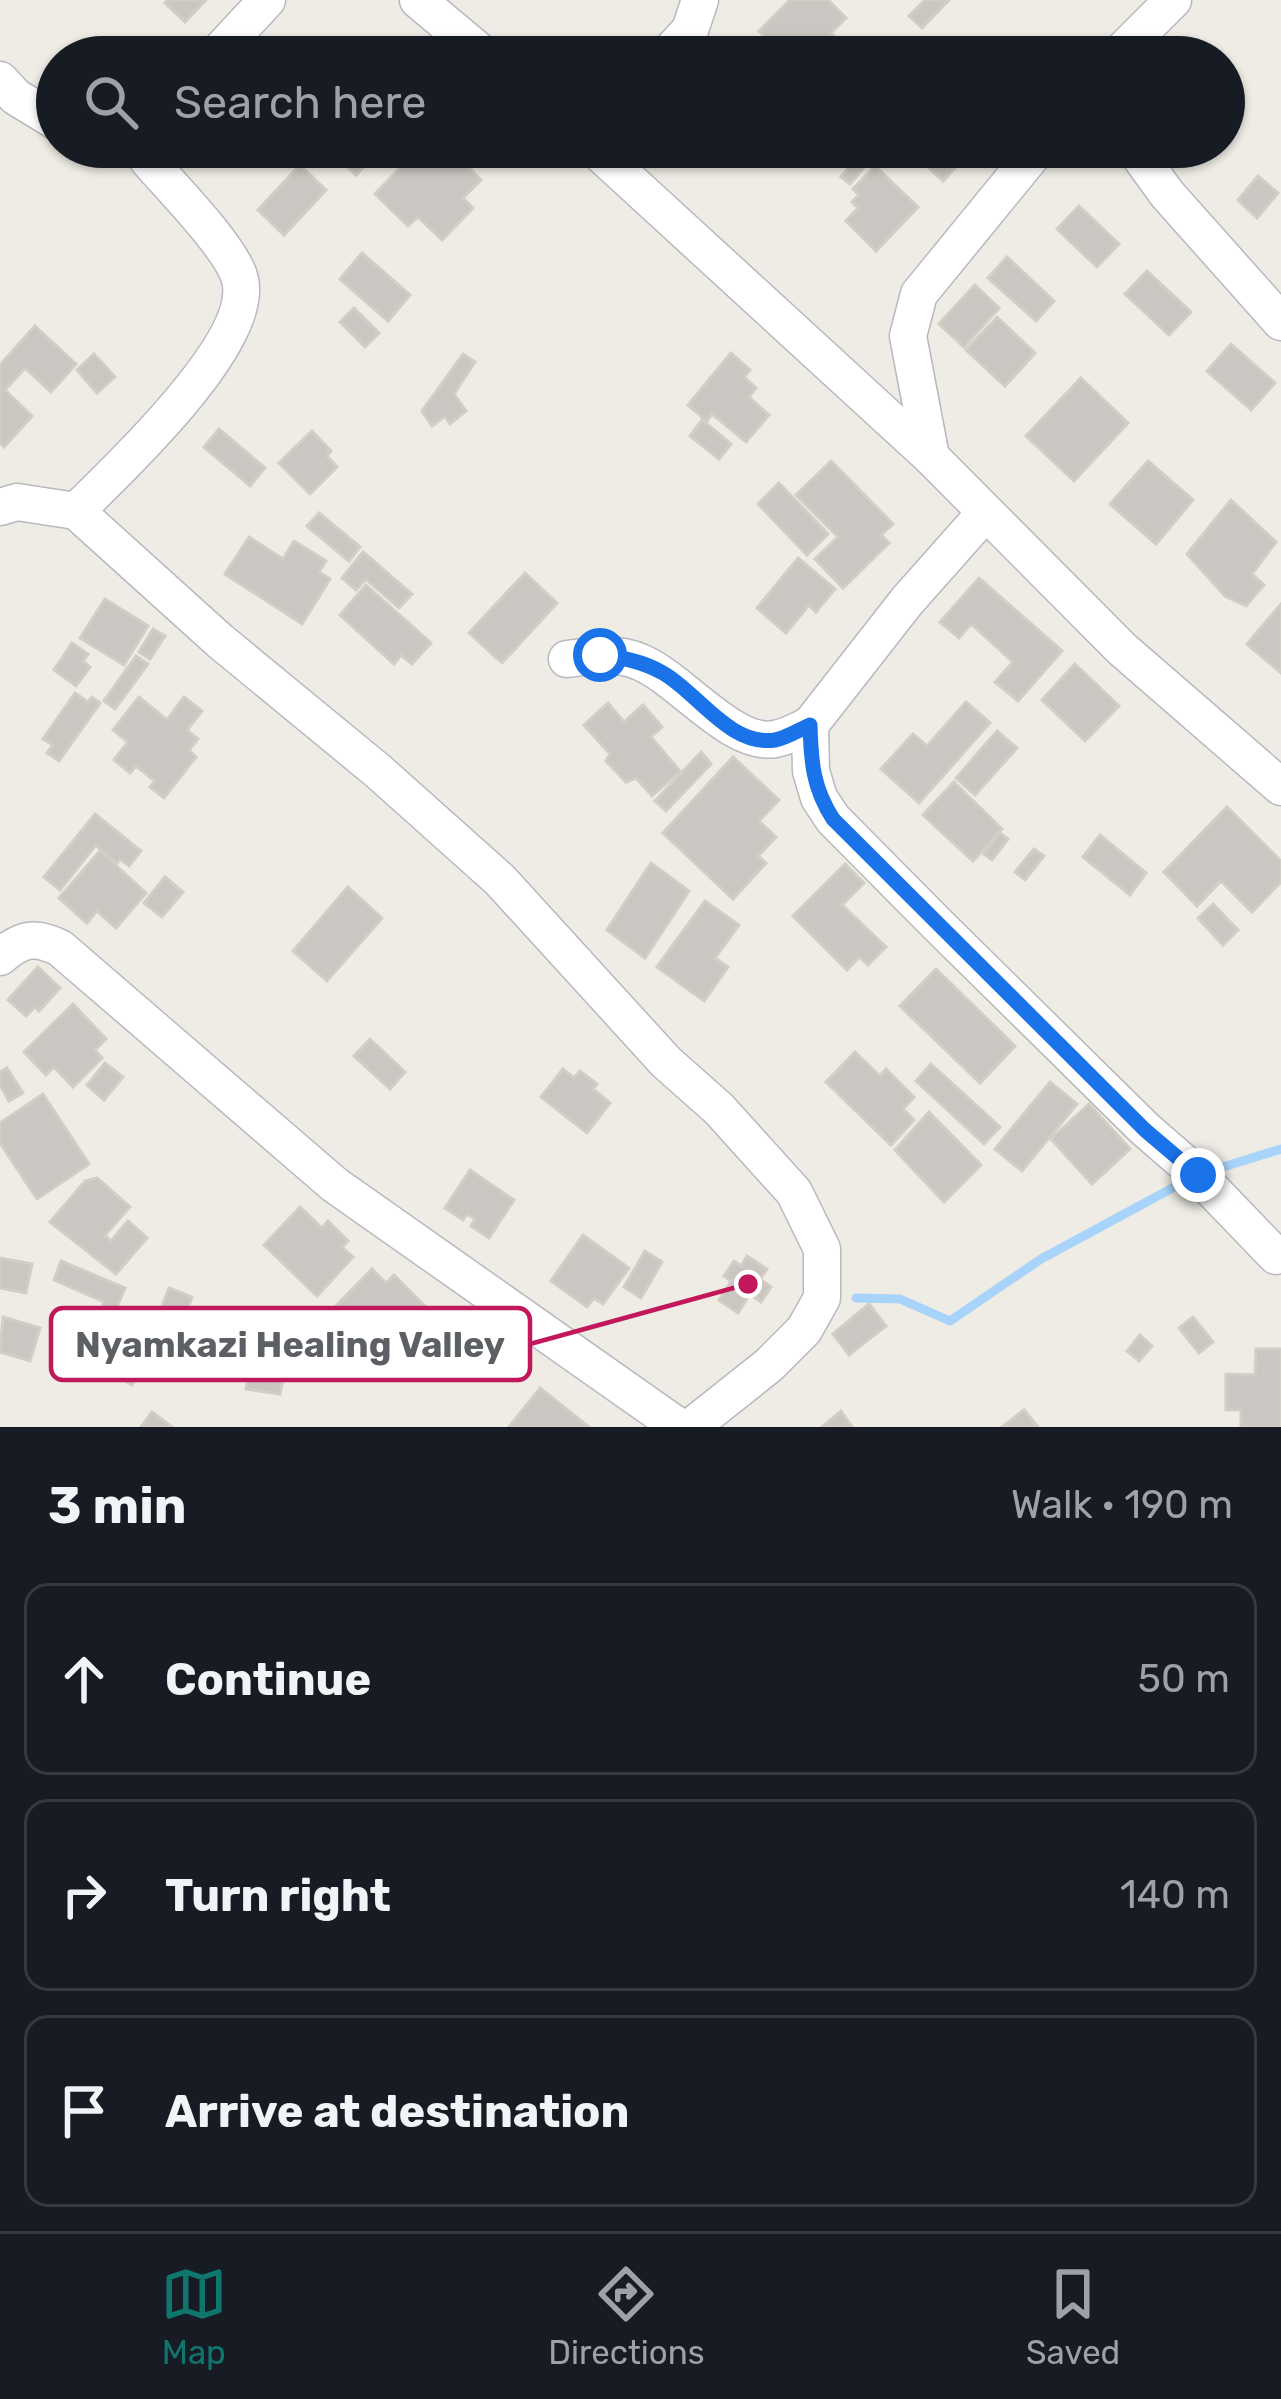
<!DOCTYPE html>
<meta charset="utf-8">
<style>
body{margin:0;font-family:Rubik,sans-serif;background:#20242c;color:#f1f3f6}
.stop{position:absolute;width:36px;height:36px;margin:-27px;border:9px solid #1a73e8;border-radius:50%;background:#fff}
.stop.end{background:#1a73e8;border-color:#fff;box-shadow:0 3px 12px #0008}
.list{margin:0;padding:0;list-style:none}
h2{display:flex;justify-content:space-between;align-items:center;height:156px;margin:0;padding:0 48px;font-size:51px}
h2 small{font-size:39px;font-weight:400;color:#9ea1a6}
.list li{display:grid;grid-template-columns:78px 1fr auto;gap:36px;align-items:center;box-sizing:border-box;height:192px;margin:0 24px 24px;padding:0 24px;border:3px solid #363941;border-radius:24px}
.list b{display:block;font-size:45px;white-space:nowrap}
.list em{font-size:39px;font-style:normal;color:#9ea1a6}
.icon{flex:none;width:66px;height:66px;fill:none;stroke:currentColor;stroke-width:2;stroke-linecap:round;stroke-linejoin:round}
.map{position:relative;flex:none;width:1281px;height:1427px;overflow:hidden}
.search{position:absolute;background:#171b24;box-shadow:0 3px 9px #0004;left:36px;right:36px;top:36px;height:132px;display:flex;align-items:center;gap:30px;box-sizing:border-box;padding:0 42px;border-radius:66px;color:#9ea1a6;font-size:45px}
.sheet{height:804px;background:#171b24}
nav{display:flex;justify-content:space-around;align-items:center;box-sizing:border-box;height:168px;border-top:3px solid #363941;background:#171b24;font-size:33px;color:#9ea1a6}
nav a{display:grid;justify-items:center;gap:6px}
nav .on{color:#0f766e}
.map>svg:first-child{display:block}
</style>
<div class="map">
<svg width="1281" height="1427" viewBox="0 0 1281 1427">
<rect width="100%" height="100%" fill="#eeece4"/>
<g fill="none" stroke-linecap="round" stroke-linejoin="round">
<g stroke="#a8d3fa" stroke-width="9">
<path d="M1207,1172L1281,1149"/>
<path d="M856,1298L900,1299L950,1321L1041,1259L1191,1178"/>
</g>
</g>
<g fill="#cac6c2" stroke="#d2cec3" stroke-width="3">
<path d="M168,0H206L185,22L165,3Z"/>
<path d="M790,0H828L846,18L831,33L841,43L828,57H786L759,31Z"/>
<path d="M925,0H949L922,28L909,16Z"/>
<path d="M404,40L405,57H351L350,42Z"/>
<path d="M327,147H382L356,175Z"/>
<path d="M444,147H464L478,161L470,169L481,180L463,198L473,208L442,240L418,217L408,226L375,194L416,151L428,163Z"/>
<path d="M907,147H974L943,181Z"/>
<path d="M859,155L868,163L850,184L841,177Z"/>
<path d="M300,165L326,190L284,235L258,210Z"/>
<path d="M875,166L918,207L876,251L846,221L858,208L852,202L859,195L853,189Z"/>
<path d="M1258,176L1278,193L1257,218L1238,200Z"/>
<path d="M1079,206L1119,244L1097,267L1057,229Z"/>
<path d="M362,253L410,295L388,321L340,279Z"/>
<path d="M1007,257L1054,301L1036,321L988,278Z"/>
<path d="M1147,271L1191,312L1169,335L1125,294Z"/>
<path d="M975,285L999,308L964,347L939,324Z"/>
<path d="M354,308L379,333L365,347L340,322Z"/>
<path d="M997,317L1035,353L1005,386L966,350Z"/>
<path d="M35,326L76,364L51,392L25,368L5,390L32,416L4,447L0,443V365Z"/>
<path d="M1231,344L1275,383L1251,410L1207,371Z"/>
<path d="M731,353L750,370L744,377L756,388L749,397L769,415L746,442L712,414L707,421L688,405Z"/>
<path d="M94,354L115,377L97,393L77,370Z"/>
<path d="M463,354L475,362L454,394L466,411L450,424L445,416L432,426L422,411Z"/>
<path d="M1081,378L1128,423L1074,481L1026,436Z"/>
<path d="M702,420L731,444L719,459L690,436Z"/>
<path d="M219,429L265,468L250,486L204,447Z"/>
<path d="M312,431L331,451L327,456L337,467L310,494L279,463Z"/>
<path d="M831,461L893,524L881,535L889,543L843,588L815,559L838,537L796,495Z"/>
<path d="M1148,461L1193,500L1156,544L1110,504Z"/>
<path d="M779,483L828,534L807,555L758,504Z"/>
<path d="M1231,500L1276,542L1252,574L1264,585L1246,606L1225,596L1187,554Z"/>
<path d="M319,513L360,547L349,561L307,526Z"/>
<path d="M249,537L283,559L294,541L326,561L319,572L330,579L302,624L225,574Z"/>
<path d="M363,552L412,594L399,608L366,579L356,590L342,578Z"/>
<path d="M798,558L835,589L816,612L809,605L786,633L757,608Z"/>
<path d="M525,573L557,603L502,663L469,633Z"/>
<path d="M979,578L1062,651L1018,701L995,682L1013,662L971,624L959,638L940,622Z"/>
<path d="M366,585L431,643L412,664L401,655L394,664L340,615Z"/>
<path d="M105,599L148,626L124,665L80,638Z"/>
<path d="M1281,604V673L1247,644Z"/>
<path d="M153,629L165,636L150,659L139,652Z"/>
<path d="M72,643L88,654L83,661L90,667L76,686L54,670Z"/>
<path d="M136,656L148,664L115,709L104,701Z"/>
<path d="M1075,664L1119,706L1085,741L1042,700Z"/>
<path d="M75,693L88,702L92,697L100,703L59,761L47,753L53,745L43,739Z"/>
<path d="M139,697L167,720L184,697L202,711L187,730L198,739L189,750L196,757L164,798L150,787L155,781L136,766L130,773L114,760L128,742L113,730Z"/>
<path d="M966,702L990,723L919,803L881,769L913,734L927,746Z"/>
<path d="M608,703L624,722L643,705L662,727L651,737L680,771L652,796L636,778L626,782L606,761L610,754L584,725Z"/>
<path d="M997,731L1017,748L975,795L956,778Z"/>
<path d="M701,752L711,764L666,811L655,801Z"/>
<path d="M733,757L779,800L759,821L776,837L758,856L766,863L733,899L663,833Z"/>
<path d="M954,782L1002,829L973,861L923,815Z"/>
<path d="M1227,807L1281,861V882L1252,912L1221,881L1197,906L1164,872Z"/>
<path d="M95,814L141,851L129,866L120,859L117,863L96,845L60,890L44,877Z"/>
<path d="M1000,833L1008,839L992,860L984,854Z"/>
<path d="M1100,835L1146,873L1130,895L1083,857Z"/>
<path d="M1034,849L1044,856L1025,880L1015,872Z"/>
<path d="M100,851L146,893L116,928L97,911L87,923L59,898Z"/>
<path d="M651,863L689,891L645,958L607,930Z"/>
<path d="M845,864L864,883L842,905L886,947L868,965L859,957L847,970L793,916Z"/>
<path d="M165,877L183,892L162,917L144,903Z"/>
<path d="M348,887L382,918L327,981L293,951Z"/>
<path d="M705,901L739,925L715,958L728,967L704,1001L657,967Z"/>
<path d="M1213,904L1238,930L1223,945L1198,918Z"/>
<path d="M38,967L60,988L39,1011L35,1007L26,1016L8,1000Z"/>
<path d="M936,969L1015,1046L980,1083L900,1006Z"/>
<path d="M73,1004L106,1039L95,1050L102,1058L73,1087L54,1067L46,1075L24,1052Z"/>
<path d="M370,1039L405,1072L390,1089L354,1056Z"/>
<path d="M855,1052L880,1076L886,1069L914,1097L903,1109L914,1120L891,1145L826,1082Z"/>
<path d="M105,1063L123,1077L104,1100L87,1085Z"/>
<path d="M931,1064L1000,1127L984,1144L916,1081Z"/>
<path d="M7,1068L23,1093L9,1101L0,1085V1072Z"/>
<path d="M563,1069L574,1078L580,1071L597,1084L593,1089L610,1103L587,1133L541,1097Z"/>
<path d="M1050,1082L1077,1104L1022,1171L995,1149Z"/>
<path d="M43,1094L89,1164L37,1199L0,1143V1123Z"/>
<path d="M1089,1104L1130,1149L1092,1184L1051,1139Z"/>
<path d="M929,1112L981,1165L944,1202L895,1150Z"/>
<path d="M470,1170L514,1200L489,1238L471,1226L475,1219L467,1214L463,1220L445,1208Z"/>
<path d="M97,1178L130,1207L105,1235L111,1241L128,1221L147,1238L116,1274L50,1222L85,1181Z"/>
<path d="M300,1207L322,1228L328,1221L348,1241L342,1247L353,1257L317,1296L264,1245Z"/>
<path d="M583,1235L629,1268L603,1304L594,1298L587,1307L551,1281Z"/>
<path d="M645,1251L662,1262L641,1298L624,1287Z"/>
<path d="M747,1256L767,1269L760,1279L771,1287L761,1302L750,1294L738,1313L719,1300L731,1281L724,1276L734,1261L741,1266Z"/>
<path d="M0,1258L32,1264L26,1293L0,1288Z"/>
<path d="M61,1261L125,1288L113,1316L101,1310L104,1302L54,1280Z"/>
<path d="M372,1269L386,1283L394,1275L427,1308L421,1314L433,1326L402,1358L376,1333L365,1343L332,1310Z"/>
<path d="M169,1288L192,1297L177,1337L154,1328Z"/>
<path d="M869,1304L886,1326L849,1355L833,1334Z"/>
<path d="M3,1317L40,1328L30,1361L0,1352Z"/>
<path d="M1193,1317L1213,1342L1199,1353L1179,1328Z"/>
<path d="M1140,1335L1152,1346L1139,1361L1127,1351Z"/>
<path d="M125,1341L150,1356L132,1385L107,1370Z"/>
<path d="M1256,1349H1281V1427H1241V1410H1226V1374L1255,1375Z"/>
<path d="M249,1373L283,1378L280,1394L246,1389Z"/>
<path d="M540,1388L589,1427H509Z"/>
<path d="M1024,1410L1038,1427H1002Z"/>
<path d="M841,1411L852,1427H822Z"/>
<path d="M152,1412L172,1427H141Z"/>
</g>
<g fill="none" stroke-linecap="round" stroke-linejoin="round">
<g stroke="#b7b9be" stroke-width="39">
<g id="minor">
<path d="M418,0L486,57"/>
<path d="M214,57L267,0"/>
<path d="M665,57L690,30L700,0"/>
<path d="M1116,57L1173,0"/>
<path d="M0,80L16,97L57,122"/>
<path d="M593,147L931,457L1122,649L1281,787"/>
<path d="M1133,147L1167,194L1281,322"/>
<path d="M931,457L908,336L919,294L1039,147"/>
<path d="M0,507L17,502L76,511L220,641L378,771L500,880L666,1062L719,1109L794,1192L822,1249V1298L804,1330L769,1365L691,1427"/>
<path d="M76,511C118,470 260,338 239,276C228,244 171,187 148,160L146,147"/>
<path d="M985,513L907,601L810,725L811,771L819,798L833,819L936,923L1145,1129L1198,1175L1276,1256"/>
<path d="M567,659C591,656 617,652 640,662C680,678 732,747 775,739C787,737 799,730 810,725"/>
<path d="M0,957C21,939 34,935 60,948L335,1185L679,1427"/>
</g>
</g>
<use href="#minor" stroke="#fff" stroke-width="36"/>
</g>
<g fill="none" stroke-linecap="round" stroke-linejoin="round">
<path stroke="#1a73e8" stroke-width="15" d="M600,655C623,658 642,661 663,673C697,692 730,747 775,740C786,738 799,730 810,725C811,762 813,788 833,819L1145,1130L1198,1175"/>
</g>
<path fill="none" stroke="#c2185b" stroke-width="4.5" d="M748 1284L530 1344"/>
<circle fill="#c2185b" stroke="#fff" stroke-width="4.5" cx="748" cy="1284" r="12"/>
<rect fill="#fff" stroke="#c2185b" stroke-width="4.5" x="51" y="1308" width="479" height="72" rx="12"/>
<g font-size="36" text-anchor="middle" font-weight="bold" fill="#5c5f64">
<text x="290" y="1357">Nyamkazi Healing Valley</text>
</g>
</svg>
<div class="stop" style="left:600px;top:655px"></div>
<div class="stop end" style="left:1198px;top:1175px"></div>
<div class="search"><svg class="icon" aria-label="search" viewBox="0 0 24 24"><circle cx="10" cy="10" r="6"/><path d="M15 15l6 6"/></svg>Search here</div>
</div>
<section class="sheet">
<h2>3 min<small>Walk · 190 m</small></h2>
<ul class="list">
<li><svg class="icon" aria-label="ahead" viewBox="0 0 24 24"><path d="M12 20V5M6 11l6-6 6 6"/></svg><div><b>Continue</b></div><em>50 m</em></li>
<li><svg class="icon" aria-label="right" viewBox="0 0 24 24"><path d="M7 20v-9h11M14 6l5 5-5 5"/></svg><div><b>Turn right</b></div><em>140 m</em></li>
<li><svg class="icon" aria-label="arrive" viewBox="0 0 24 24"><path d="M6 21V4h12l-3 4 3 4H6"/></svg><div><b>Arrive at destination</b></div></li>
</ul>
</section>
<nav>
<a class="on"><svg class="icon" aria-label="map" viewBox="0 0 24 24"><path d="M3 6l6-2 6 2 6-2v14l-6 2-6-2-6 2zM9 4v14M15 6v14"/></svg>Map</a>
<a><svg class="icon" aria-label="directions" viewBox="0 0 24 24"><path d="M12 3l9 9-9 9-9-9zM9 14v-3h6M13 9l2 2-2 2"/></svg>Directions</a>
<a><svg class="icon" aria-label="saved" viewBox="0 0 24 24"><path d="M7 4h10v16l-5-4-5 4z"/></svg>Saved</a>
</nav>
